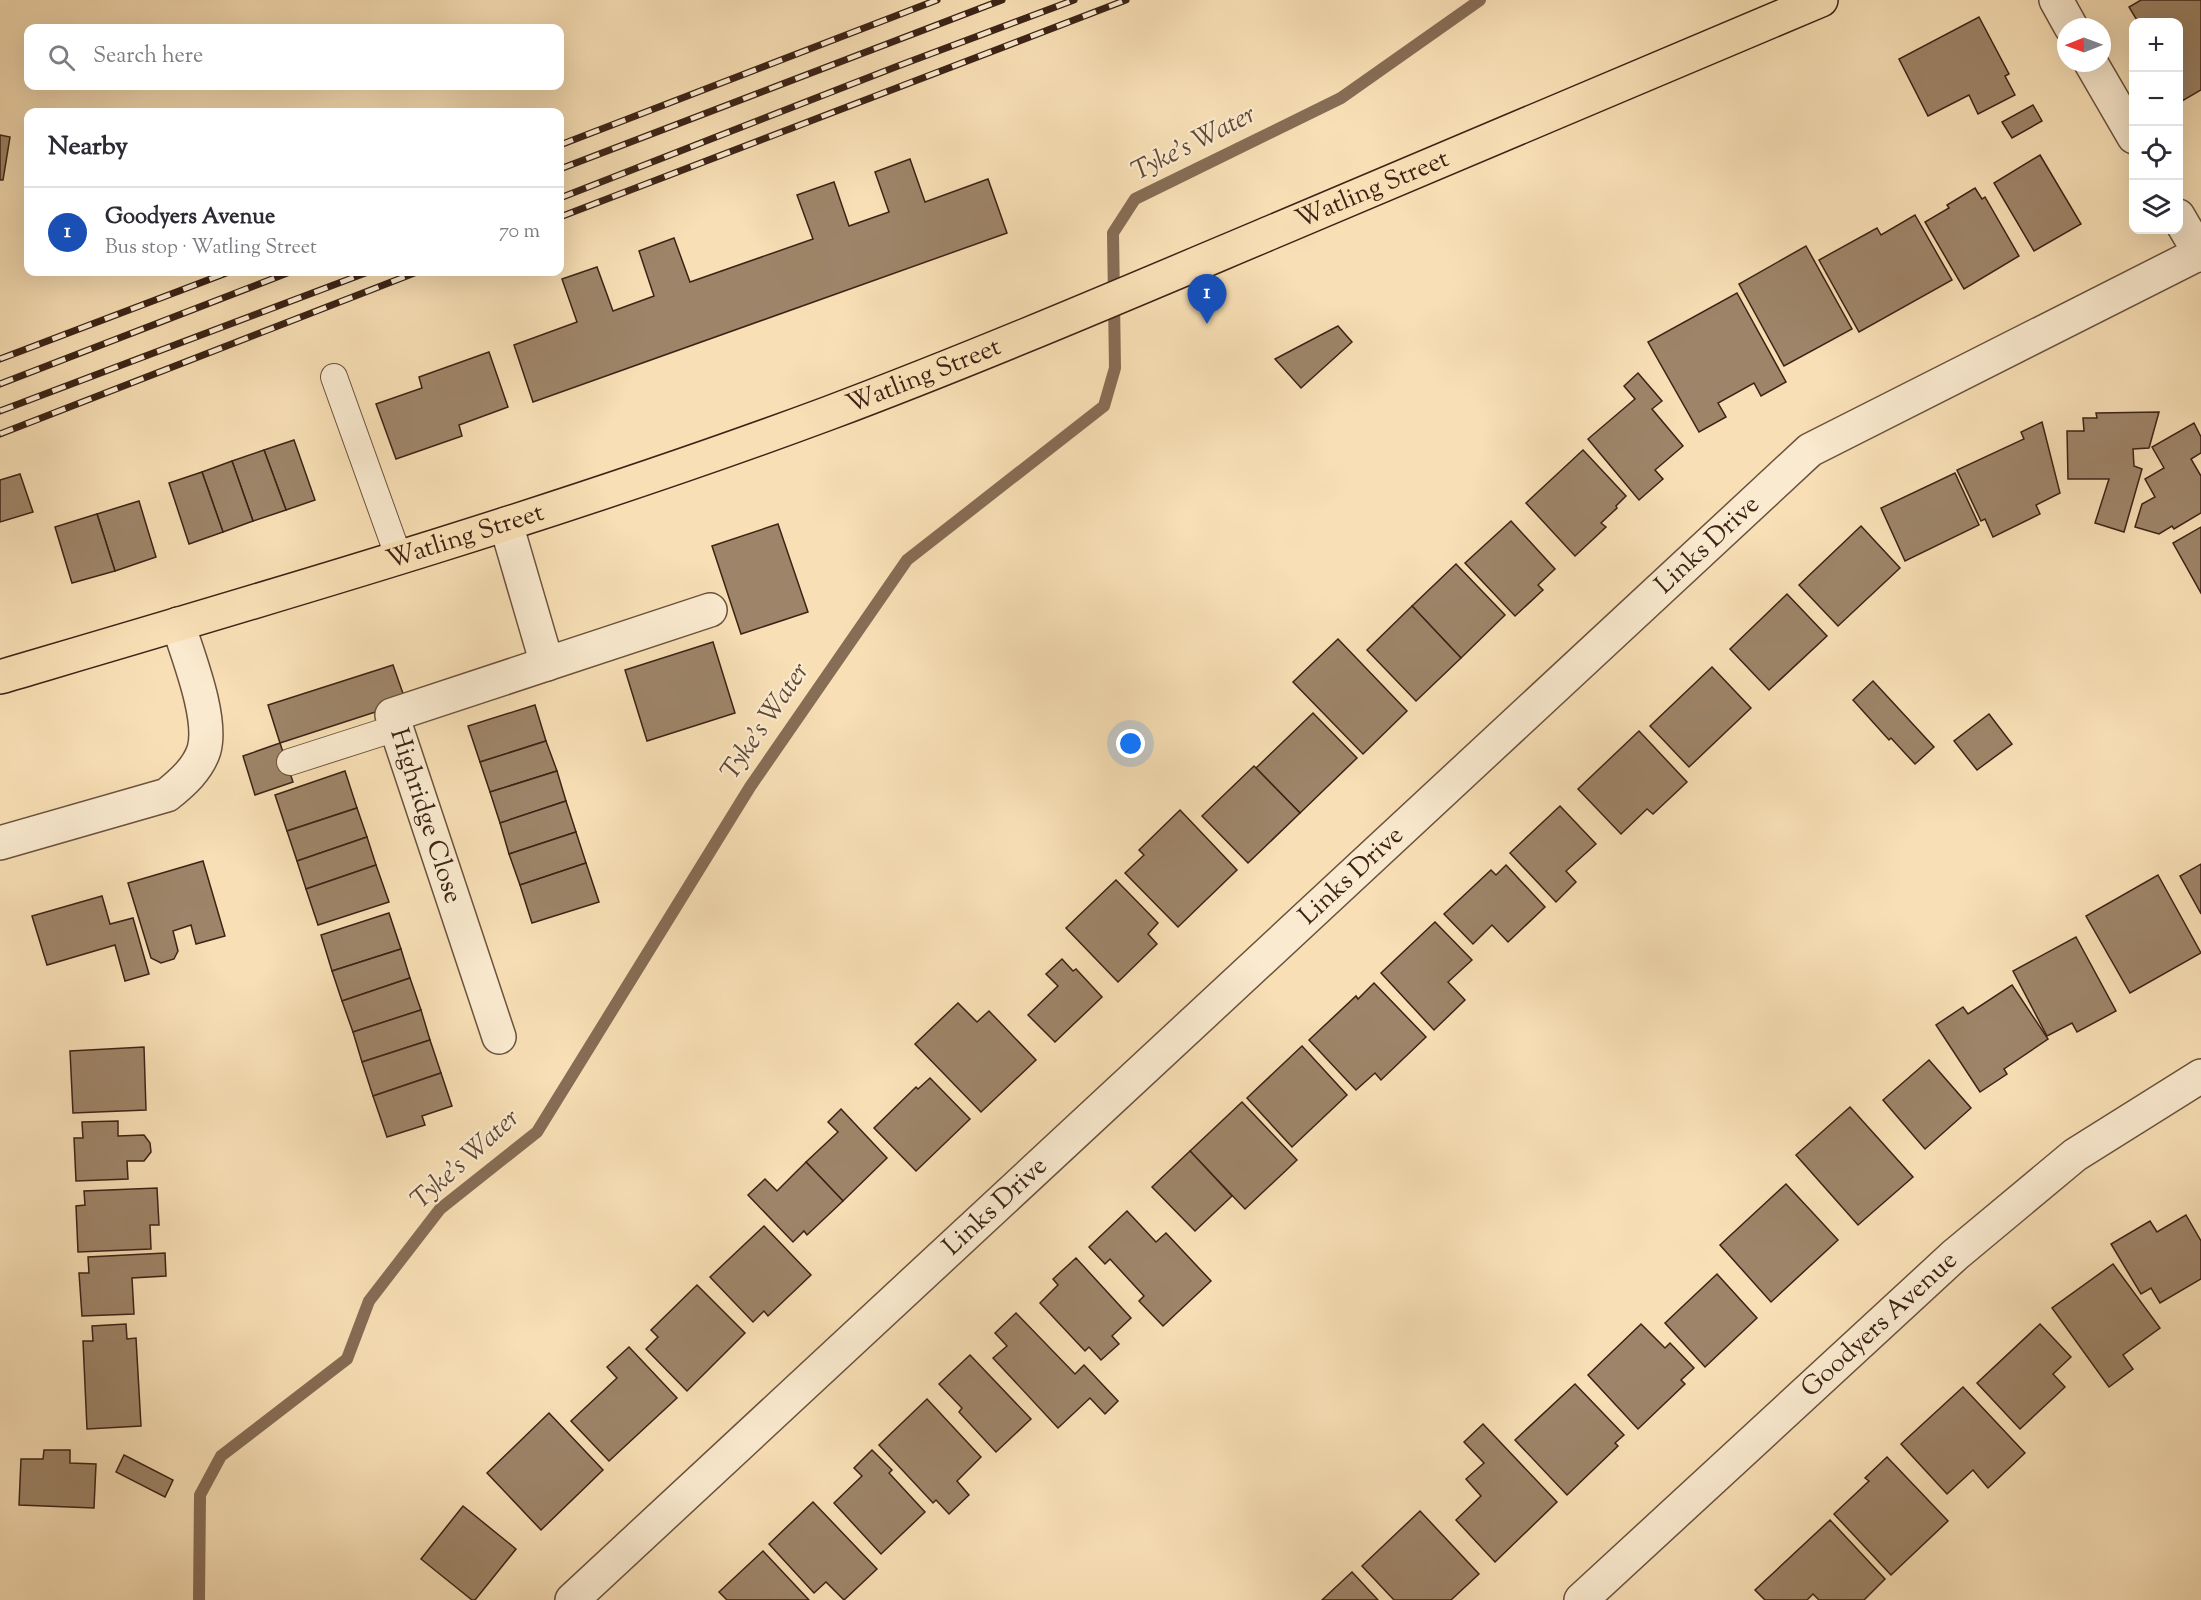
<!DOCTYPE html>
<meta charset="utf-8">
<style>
body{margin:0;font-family:"Sorts Mill Goudy",serif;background:#f2f2f3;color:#2b2b33}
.controls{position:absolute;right:18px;top:18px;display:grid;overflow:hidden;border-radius:12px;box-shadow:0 6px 24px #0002}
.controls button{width:54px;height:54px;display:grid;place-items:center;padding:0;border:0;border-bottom:2px solid #e1e1e2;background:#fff;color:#2b2b33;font:30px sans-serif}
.compass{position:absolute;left:2057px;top:18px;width:54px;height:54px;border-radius:50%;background:#fff;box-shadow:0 6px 24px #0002;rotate:269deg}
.you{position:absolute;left:1131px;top:744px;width:21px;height:21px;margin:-15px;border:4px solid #fff;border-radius:50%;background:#1a73e8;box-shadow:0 0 0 9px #1a73e833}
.badge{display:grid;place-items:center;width:39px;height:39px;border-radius:50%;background:#0b8043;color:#fff;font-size:20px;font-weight:700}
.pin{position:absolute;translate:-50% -50px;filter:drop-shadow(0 2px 3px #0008)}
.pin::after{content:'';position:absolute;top:32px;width:21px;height:18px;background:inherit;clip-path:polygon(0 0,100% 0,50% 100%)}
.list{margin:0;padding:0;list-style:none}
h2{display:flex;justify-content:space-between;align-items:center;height:78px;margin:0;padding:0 24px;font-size:26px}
h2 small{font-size:20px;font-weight:400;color:#7c7c81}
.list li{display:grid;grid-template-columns:39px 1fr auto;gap:18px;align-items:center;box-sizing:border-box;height:90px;padding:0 24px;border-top:2px solid #e1e1e2}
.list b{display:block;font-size:22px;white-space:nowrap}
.list p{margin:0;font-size:20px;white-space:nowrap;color:#7c7c81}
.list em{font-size:20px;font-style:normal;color:#7c7c81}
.icon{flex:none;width:33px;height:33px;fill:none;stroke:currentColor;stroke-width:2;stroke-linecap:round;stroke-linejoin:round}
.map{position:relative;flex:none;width:2201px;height:1600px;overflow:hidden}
.search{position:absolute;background:#fff;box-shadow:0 6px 24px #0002;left:24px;top:24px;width:540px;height:66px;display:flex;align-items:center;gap:15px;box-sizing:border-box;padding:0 21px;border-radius:12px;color:#7c7c81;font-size:22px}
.panel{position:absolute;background:#fff;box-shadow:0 6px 24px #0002;left:24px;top:108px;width:540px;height:168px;border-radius:12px}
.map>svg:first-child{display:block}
</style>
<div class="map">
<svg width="2201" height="1600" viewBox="0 0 2201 1600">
<rect width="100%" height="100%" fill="#f8dfb5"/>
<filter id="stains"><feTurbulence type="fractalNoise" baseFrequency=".00333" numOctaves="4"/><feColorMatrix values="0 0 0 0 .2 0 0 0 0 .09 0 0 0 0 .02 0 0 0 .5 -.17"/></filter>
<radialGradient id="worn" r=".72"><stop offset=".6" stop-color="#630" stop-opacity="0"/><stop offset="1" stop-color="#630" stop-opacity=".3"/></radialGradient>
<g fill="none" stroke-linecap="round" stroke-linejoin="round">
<path stroke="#866d55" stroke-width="12" d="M199,1600L200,1495L221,1456L347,1359L369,1301L440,1209L537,1132L750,787L907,560L1104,406L1115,368L1113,233L1135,199L1341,98L1480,0"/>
</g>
<g fill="#9e8569" stroke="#3c2316" stroke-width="1.5">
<path d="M2141,0H2201V90L2182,101L2178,94V22H2138L2129,7Z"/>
<path d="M1979,17L2009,74L2005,76L2015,95L1978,114L1969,95L1928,116L1899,59Z"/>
<path d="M2033,105L2042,121L2012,138L2002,122Z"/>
<path d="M0,135L10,137L3,180H0Z"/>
<path d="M2040,155L2081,224L2034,251L1994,183Z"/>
<path d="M910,159L925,202L988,179L1007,233L533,402L514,345L577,322L562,279L597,267L613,311L654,296L639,251L674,238L690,282L813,239L797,195L834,182L849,226L889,212L875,172Z"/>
<path d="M1975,188L1982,199L1985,197L2019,256L1964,289L1925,222L1949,208L1947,205Z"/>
<path d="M1915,215L1952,280L1859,332L1819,260L1877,228L1881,235Z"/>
<path d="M1806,246L1852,329L1784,366L1739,284Z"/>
<path d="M1737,293L1786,382L1761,396L1754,383L1718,403L1726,417L1699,432L1648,342Z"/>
<path d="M1338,326L1352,342L1301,388L1275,359Z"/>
<path d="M489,352L508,407L459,425L462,436L396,459L376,404L422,388L419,377Z"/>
<path d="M1638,373L1662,401L1652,409L1683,446L1655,470L1663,479L1639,500L1588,439L1635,399L1624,386Z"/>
<path d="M2159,412L2149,448L2133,449L2134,466L2142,469L2124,532L2095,523L2109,479H2068L2067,431H2084L2083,418H2097L2096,413Z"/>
<path d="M2042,422L2060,493L2036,505L2040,514L1993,537L1985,519L1981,521L1957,470L2024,439L2021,432Z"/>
<path d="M2194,423L2201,437V453L2191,459L2201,476V513L2174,529L2172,526L2159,534L2135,527L2142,504L2155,497L2145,479L2164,468L2152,447Z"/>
<path d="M294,440L315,500L286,510L264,450Z"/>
<path d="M264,450L286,510L253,521L232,461Z"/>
<path d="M1583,450L1626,496L1616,506L1617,508L1601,523L1606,527L1575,556L1526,503Z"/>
<path d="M232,461L253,521L223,532L202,472Z"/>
<path d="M202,472L223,532L189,544L169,483Z"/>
<path d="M1955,473L1979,525L1905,561L1881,508Z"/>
<path d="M20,474L33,512L0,522V480Z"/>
<path d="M139,501L156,557L115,571L97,514Z"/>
<path d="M97,514L115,571L72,583L55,527Z"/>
<path d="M1511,521L1555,569L1538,585L1543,590L1515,616L1465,563Z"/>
<path d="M778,524L808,612L741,634L712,546Z"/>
<path d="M1861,526L1900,568L1838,626L1799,585Z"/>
<path d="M2201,527V593L2173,543Z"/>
<path d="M1456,564L1505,615L1461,658L1412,606Z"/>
<path d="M1787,594L1827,636L1769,690L1730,649Z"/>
<path d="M1412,606L1461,658L1416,701L1367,650Z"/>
<path d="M1338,639L1407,711L1363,754L1293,682Z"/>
<path d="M713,642L735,713L647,741L625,670Z"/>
<path d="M393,665L406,702L280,743L268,705Z"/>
<path d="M1712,667L1751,708L1689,767L1650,726Z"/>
<path d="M1873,681L1934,747L1915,764L1891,738L1889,740L1853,700Z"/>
<path d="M535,705L546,741L480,762L468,726Z"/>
<path d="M1313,713L1357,758L1300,813L1256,768Z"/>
<path d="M1989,714L2012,744L1977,770L1954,741Z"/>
<path d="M1639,731L1687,782L1653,814L1647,809L1621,834L1578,789Z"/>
<path d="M546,741L557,771L490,792L480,762Z"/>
<path d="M280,743L293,782L255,795L243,756Z"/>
<path d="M1254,766L1300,813L1248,863L1202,816Z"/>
<path d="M345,771L357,808L287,831L275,795Z"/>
<path d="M557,771L566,801L500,823L490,792Z"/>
<path d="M566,801L576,832L509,854L500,823Z"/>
<path d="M1560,806L1596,844L1566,871L1576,882L1556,902L1510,853Z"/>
<path d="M357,808L367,837L297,861L287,831Z"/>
<path d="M1180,810L1237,870L1178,927L1125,873L1144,855L1139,850Z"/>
<path d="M576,832L586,863L520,885L509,854Z"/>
<path d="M367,837L376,865L306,889L297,861Z"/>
<path d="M203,861L225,936L196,944L191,925L173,931L178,951L174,959L161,963L151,958L128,883Z"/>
<path d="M586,863L599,902L532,923L520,885Z"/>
<path d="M2201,864V914L2180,876Z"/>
<path d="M376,865L389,902L318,925L306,889Z"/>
<path d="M1506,865L1545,907L1508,942L1492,925L1473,944L1444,914L1491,870L1496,875Z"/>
<path d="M2158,875L2201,953L2130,993L2086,916Z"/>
<path d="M1116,880L1158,923L1148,934L1157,944L1118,982L1066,928Z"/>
<path d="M102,896L110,924L133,918L149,974L125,981L115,945L47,965L32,916Z"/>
<path d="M389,913L401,949L332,971L321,935Z"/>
<path d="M1435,922L1472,960L1448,982L1465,1000L1434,1030L1381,973Z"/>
<path d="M2076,937L2116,1011L2077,1032L2072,1023L2047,1036L2013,971Z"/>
<path d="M401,949L410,978L342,1001L332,971Z"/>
<path d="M1062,959L1073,971L1076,969L1102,997L1055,1042L1028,1015L1058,986L1046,974Z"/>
<path d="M410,978L421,1010L353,1032L342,1001Z"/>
<path d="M1374,983L1426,1037L1381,1080L1375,1073L1356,1090L1309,1040L1356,996L1358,999Z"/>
<path d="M2012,985L2048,1039L2004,1069L2007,1074L1980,1092L1936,1025L1963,1007L1968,1014Z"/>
<path d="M958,1003L977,1022L989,1011L1036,1060L981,1112L915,1044Z"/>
<path d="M421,1010L430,1040L362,1062L353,1032Z"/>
<path d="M430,1040L441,1073L373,1096L362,1062Z"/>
<path d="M1302,1046L1347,1095L1292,1147L1247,1098Z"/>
<path d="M144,1047L146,1110L73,1113L70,1051Z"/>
<path d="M1929,1060L1971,1108L1925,1149L1883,1100Z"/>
<path d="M441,1073L452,1106L422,1116L425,1125L387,1137L373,1096Z"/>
<path d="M930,1078L970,1119L916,1171L874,1128L916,1087L918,1089Z"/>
<path d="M1242,1102L1297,1160L1245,1209L1190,1151Z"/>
<path d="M1850,1107L1913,1177L1858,1225L1796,1155Z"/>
<path d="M841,1109L887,1158L843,1201L806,1162L838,1132L828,1122Z"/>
<path d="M118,1121V1136L144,1135L150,1143L151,1152L144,1161H127L128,1179L76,1181L74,1138H83L82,1122Z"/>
<path d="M1190,1151L1232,1196L1195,1231L1152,1187Z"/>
<path d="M806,1162L843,1201L807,1235L804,1231L793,1242L748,1195L765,1179L777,1191Z"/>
<path d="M1786,1184L1838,1240L1771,1302L1720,1245Z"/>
<path d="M157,1188L159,1225H150L151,1249L78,1252L76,1206L85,1205L84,1191Z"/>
<path d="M1127,1211L1156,1242L1166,1233L1211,1281L1163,1326L1139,1301L1144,1296L1110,1259L1105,1264L1089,1247Z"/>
<path d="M2186,1215L2201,1241V1279L2160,1303L2151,1288L2141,1294L2111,1244L2150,1221L2157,1232Z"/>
<path d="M764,1226L811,1275L768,1316L764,1311L753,1322L710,1277Z"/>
<path d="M165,1253L166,1276L132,1278L134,1314L82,1316L79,1273H89L88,1257Z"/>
<path d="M1076,1258L1131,1318L1112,1336L1119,1344L1101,1360L1089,1347L1085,1351L1040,1303L1058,1285L1053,1279Z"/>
<path d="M2113,1264L2160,1328L2123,1355L2133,1369L2109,1387L2052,1308Z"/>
<path d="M1717,1274L1757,1318L1705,1367L1665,1323Z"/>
<path d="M697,1285L745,1333L687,1391L646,1349L658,1337L651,1330Z"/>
<path d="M1016,1313L1075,1374L1084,1365L1118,1401L1105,1414L1090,1398L1058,1428L993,1358L1007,1346L995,1333Z"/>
<path d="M126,1324L127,1339L136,1338L141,1426L87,1429L83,1341H93L92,1326Z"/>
<path d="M1641,1324L1665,1348L1670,1343L1694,1368L1681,1380L1685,1384L1638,1429L1588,1375Z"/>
<path d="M2040,1324L2071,1357L2053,1374L2065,1387L2020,1429L1977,1383Z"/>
<path d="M629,1347L677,1398L609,1461L571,1421L617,1378L607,1367Z"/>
<path d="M970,1355L1031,1419L996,1452L959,1412L962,1408L939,1384Z"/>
<path d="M1575,1384L1624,1435L1615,1443L1618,1446L1567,1495L1515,1440Z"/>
<path d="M1963,1387L2025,1453L1988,1488L1973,1470L1947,1494L1901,1444Z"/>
<path d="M927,1399L981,1457L957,1481L969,1495L949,1514L936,1500L933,1503L879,1445Z"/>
<path d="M549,1413L603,1470L541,1530L487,1473Z"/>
<path d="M1483,1424L1557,1502L1495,1562L1456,1520L1481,1496L1466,1479L1484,1463L1464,1442Z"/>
<path d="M44,1450H70V1463L96,1464L94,1508L19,1505L21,1459H43Z"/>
<path d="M872,1450L892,1470L889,1473L925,1512L881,1554L834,1503L862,1476L854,1468Z"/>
<path d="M124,1455L173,1480L165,1497L116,1472Z"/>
<path d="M1887,1457L1948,1521L1891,1575L1834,1514L1869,1481L1865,1478Z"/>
<path d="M813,1502L877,1569L844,1600L826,1582L814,1593L769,1544Z"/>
<path d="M463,1506L516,1549L475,1600H472L421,1559Z"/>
<path d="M1420,1511L1479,1574L1451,1600H1394L1362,1566Z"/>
<path d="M1830,1520L1885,1579L1864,1600H1819L1813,1594L1807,1600H1765L1755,1590Z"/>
<path d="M763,1551L809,1600H727L719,1592Z"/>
<path d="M1352,1572L1378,1600H1322Z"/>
</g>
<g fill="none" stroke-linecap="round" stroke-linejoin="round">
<g stroke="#6b523e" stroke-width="28">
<g id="lane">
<path d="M334,377L399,558"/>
<path d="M290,762L396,728"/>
</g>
</g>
<g stroke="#6b523e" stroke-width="36">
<g id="street">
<path d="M2056,0L2071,27"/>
<path d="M2091,63L2134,137"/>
<path d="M2178,216L2201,255"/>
<path d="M506,524L547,664"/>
<path d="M0,843L167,795C182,783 198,769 204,750C213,718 188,656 178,624"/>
<path d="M499,1037L392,715L710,610"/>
<path id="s1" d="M572,1600L1810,450L2200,253"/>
<path id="s2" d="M1581,1600L1955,1255L2075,1155L2201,1076"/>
</g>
</g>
<g stroke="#3c2316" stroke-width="36">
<g id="primary">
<path id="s3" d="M0,677C278,595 557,514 829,413C978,357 1125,294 1272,232C1455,155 1638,77 1821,0"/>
</g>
</g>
<use href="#lane" stroke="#faeacf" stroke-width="26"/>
<use href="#street" stroke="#faeacf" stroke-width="33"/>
<use href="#primary" stroke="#f8dfb5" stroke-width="33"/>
<g stroke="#3c2316" stroke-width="7">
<g id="rail">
<path d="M560,145L937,0"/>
<path d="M560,169L1002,0"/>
<path d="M560,198L898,66L1074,0"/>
<path d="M560,217L1126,0"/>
<path d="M0,359L229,272"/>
<path d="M0,384L290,272"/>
<path d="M0,411L368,272"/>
<path d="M0,434L417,272"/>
</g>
</g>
<use href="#rail" stroke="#faeacf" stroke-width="4.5" stroke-dasharray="14" stroke-linecap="butt"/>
</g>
<g text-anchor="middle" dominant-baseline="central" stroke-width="4.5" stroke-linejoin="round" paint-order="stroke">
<g font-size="26" fill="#3c2316" stroke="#faeacf">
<text stroke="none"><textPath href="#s3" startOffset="1458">Watling Street</textPath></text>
<text stroke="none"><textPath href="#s3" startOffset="972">Watling Street</textPath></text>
<text stroke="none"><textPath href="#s3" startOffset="486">Watling Street</textPath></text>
<text stroke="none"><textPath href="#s1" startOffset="1550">Links Drive</textPath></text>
<text transform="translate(425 816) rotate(72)">Highridge Close</text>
<text stroke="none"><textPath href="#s1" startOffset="1064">Links Drive</textPath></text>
<text stroke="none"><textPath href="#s1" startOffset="578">Links Drive</textPath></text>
<text stroke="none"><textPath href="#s2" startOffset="406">Goodyers Avenue</textPath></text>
</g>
<g font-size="27" font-style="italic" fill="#614836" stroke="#faeacf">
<text transform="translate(1194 144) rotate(-27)">Tyke's Water</text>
<text transform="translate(766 722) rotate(-56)">Tyke's Water</text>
<text transform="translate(466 1160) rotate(-42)">Tyke's Water</text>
</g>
</g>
<rect width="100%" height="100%" filter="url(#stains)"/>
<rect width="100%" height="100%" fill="url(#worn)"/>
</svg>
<div class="controls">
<button>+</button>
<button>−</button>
<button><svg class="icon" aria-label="locate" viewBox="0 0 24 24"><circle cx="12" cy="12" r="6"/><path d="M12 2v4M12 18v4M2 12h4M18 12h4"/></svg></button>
<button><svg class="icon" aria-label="layers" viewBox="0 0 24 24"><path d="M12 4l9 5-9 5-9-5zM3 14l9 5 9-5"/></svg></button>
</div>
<svg class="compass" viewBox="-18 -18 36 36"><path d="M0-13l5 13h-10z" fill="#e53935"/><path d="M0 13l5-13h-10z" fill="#7c7c81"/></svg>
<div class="you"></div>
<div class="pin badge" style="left:1207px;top:324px;background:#1a4fb4">1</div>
<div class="search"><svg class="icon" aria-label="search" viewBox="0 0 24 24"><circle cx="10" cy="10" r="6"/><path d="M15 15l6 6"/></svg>Search here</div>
<section class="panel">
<h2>Nearby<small></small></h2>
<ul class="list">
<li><span class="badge" style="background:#1a4fb4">1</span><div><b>Goodyers Avenue</b><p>Bus stop · Watling Street</p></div><em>70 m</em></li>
</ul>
</section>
</div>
